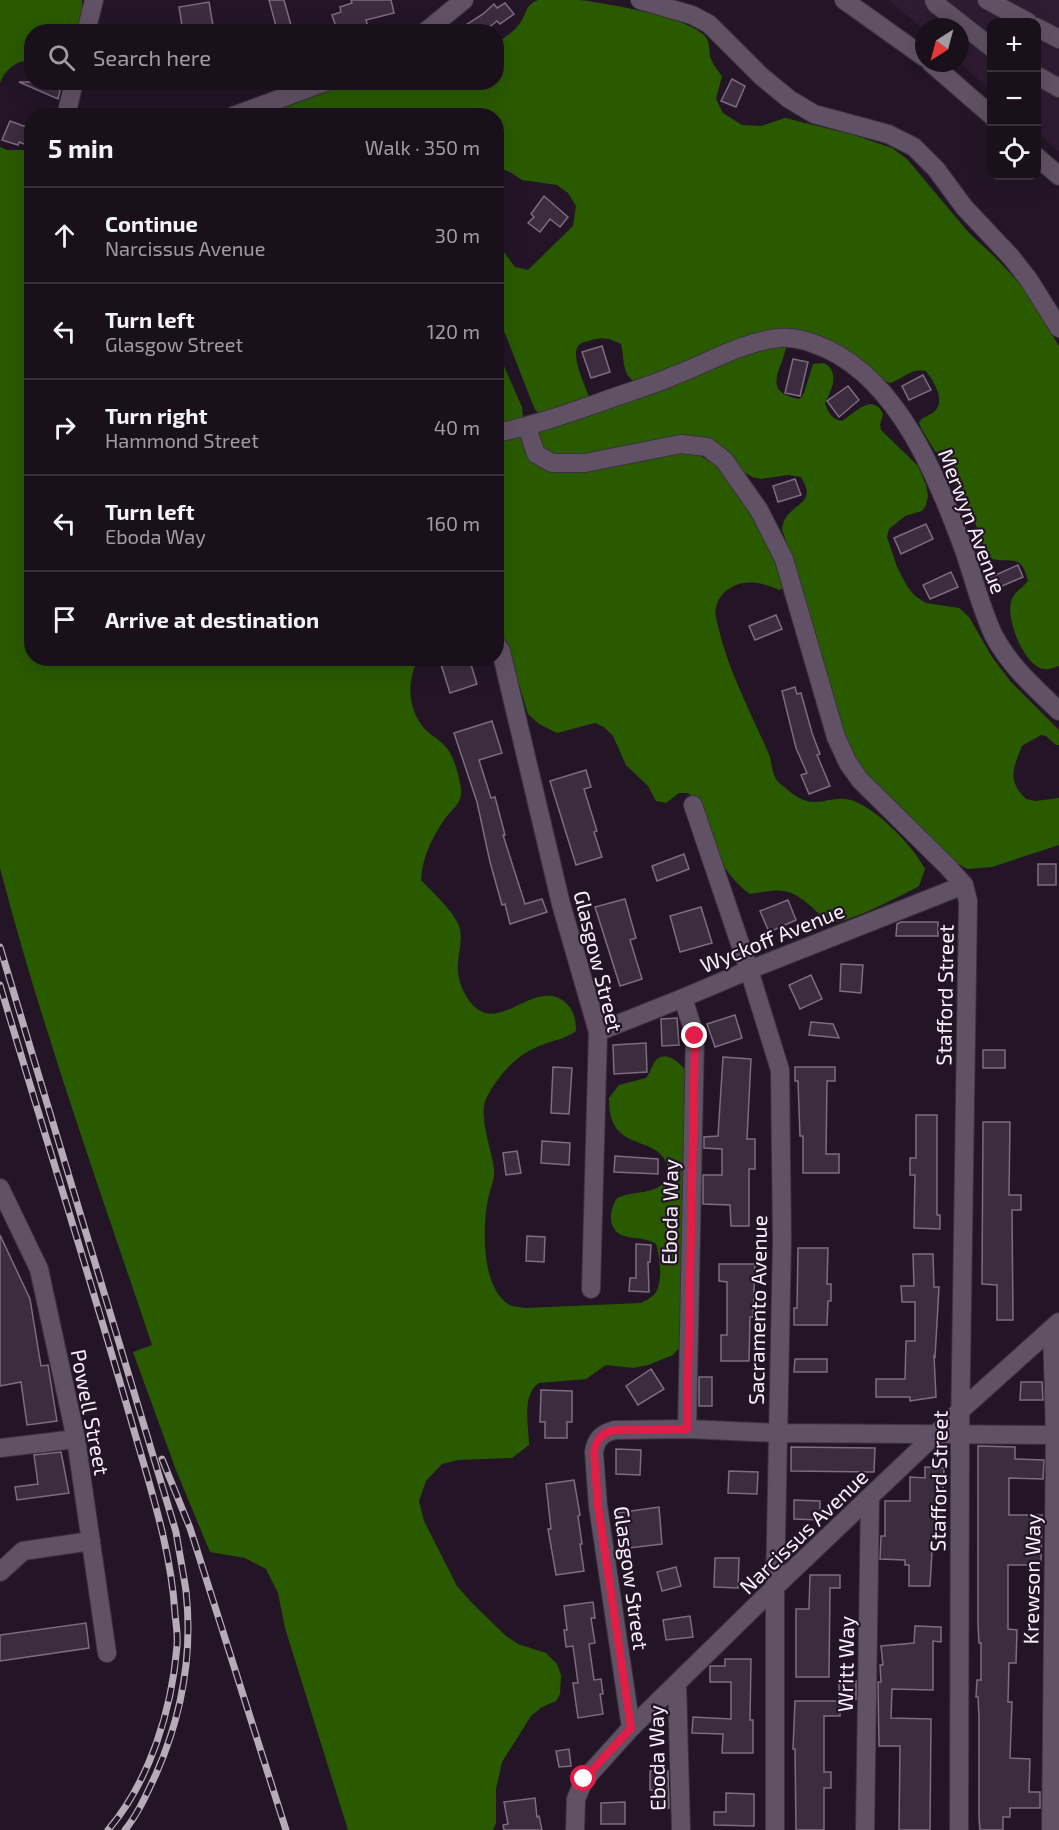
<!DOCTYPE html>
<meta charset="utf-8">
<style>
body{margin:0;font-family:"Exo 2",sans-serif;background:#231925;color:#f1f3f6}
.controls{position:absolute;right:18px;top:18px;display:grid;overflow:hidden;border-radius:12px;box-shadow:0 6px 24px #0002}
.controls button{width:54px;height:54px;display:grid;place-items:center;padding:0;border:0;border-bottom:2px solid #38303b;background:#1a101c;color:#f1f3f6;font:30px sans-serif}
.compass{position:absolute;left:915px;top:18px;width:54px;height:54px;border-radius:50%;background:#1a101c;box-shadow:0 6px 24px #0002;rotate:216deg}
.stop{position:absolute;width:18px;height:18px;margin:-14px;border:4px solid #e11d48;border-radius:50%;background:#fff}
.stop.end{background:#e11d48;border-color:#fff;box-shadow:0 2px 6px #0008}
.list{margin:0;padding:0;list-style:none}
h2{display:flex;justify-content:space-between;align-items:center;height:78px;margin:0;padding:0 24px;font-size:26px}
h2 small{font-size:20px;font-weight:400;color:#9f9da3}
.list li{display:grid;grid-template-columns:39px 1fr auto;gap:18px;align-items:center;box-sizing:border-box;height:96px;padding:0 24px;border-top:2px solid #38303b}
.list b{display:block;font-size:22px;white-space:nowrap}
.list p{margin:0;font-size:20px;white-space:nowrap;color:#9f9da3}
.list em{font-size:20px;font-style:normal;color:#9f9da3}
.icon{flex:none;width:33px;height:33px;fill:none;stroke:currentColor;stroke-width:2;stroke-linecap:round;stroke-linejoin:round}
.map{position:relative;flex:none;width:1059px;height:1830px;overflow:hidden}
.search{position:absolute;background:#1a101c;box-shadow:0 6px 24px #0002;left:24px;top:24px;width:480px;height:66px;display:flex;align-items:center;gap:15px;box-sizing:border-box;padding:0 21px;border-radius:24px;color:#9f9da3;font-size:22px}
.panel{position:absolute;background:#1a101c;box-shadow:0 6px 24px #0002;left:24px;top:108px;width:480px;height:558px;border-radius:24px}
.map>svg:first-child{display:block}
</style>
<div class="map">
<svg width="1059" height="1830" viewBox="0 0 1059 1830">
<rect width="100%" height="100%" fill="#231526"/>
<path fill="#2e1c32" d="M889,0H1059V152L1037,132L1036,22H992L991,91L960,63V27H924V30Z"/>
<g fill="#2a5a00">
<path d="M0,0H82L83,31L32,32L31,61C17,59 5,70 0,83Z"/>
<path d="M538,0C552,0 566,0 580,0C608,4 684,16 704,35C712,43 707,52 712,61C714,66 719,72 722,76L716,99L723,113L742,125L761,126L785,118L854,135L892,148L907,159L969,233L996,258L1021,285L1059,346V666C1055,667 1049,670 1045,669C1025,668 1006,620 1011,602C1013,592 1022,589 1028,581C1021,552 1012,564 992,559L983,544L971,511L921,428L919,422C923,416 930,416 935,411C946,399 933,381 926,371C912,367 903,379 890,383L884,381L868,365L841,347L805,331H781L638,384C621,375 625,361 621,344C609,338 601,336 589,341C584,342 579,343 577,348C572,359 586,388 590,399L544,416L535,410L497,313V247L503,251L515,267L528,270L573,226L576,206L568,193L557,185L522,180L510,172L497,167L496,116H257L345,83L496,82L497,43C505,37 514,32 520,23C527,14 525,5 538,0Z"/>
<path d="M0,147L7,150H31L32,658L418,659C407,681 407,708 424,728C430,735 439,739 445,746C454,755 459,776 461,789C463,803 451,810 444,820C432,838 422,858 421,880C433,893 452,909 459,926C463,938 459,950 458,962C456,978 465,1001 479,1010C504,1027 537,979 565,1002C574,1010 576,1020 576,1031C565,1039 554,1040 542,1045C518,1053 498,1075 487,1097C477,1114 492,1150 494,1169C495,1179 491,1186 489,1195C482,1223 480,1292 512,1306C516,1307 521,1307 525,1308L641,1303C647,1300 653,1297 656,1292C663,1281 660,1256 656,1244C647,1238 638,1239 628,1237C607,1233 608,1212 617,1198C638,1189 653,1197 668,1178C668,1174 669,1167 667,1164C655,1133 608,1154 609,1098L619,1085L646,1078C650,1073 652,1065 656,1060C666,1050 680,1063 686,1071L682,1345L673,1355L648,1365L633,1368L606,1365L586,1379L539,1383C521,1395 529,1426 529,1445L512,1458L458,1460L442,1464L426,1481L419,1501L424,1521L457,1586L472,1603L506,1636L518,1644L546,1653L557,1664L561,1675L560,1694L556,1701L542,1707L531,1716L502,1762L496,1789V1823L493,1830H348L285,1628L278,1593L266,1569L245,1558L210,1552L176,1470L133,1352L152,1345C99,1187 42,1029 0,868Z"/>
<path d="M780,343L786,348C780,373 762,392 800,399L804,393L813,364L824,363C841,373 831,390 825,403C828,413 832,419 842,421C855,413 873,392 883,414L880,425L881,430L918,466L926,485L928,496L926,505L922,511L905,516L889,529L887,537L897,567L907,586L915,596L926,603L959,608L969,617L992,657L1011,682L1059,730V745H1056L1046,736L1041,735L1022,746C1013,768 1007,781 1026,799L1036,801L1059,798V845L992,867L967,869L957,863L873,785L855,762L843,737L812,624L782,529C785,502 820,508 801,477L788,475L761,479L752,477L742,471L710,443L584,459L543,453L532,430L736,354Z"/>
<path d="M496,348L522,407L523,417L520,422L496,428Z"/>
<path d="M524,433L532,456L681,452C692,453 701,455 711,462C744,482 771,552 786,587L779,590C766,583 745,579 732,587C724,591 717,599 716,608C714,613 717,620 718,626C728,670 750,711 768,752C772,760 771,771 776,779C778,783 785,787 789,791C816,814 829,792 854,801C879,811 913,846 925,869L919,886C905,894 846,924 833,922C825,920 819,914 814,909C789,886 781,889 750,894C725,876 714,850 703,822C699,811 696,801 688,793H679L666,803L656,801L648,786L626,765L613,736L604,727L595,723L557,733L539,724L528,714L506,641L497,629V439Z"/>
</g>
<g fill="#3b2c3e" stroke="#7d6c81" stroke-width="1.5">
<path d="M269,0H284L291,25L277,30Z"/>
<path d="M351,0H391L394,13L366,20L368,27L354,31L352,26L337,30L332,15L341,12L340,7L352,3Z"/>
<path d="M209,2L214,32H183L179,7Z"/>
<path d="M505,3L514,14L500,24L497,21L483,32H455L483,14L494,4L497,8Z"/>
<path d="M732,79L745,86L736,107L721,101Z"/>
<path d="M19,82H62L58,99Z"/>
<path d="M10,121L32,129V147L19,142L18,145L2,140Z"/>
<path d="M544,196L568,217L560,227L550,219L540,232L528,223L534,217L531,214Z"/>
<path d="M602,346L610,372L591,378L582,352Z"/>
<path d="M793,359L808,362L800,396L785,393Z"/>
<path d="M923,375L931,390L909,400L902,386Z"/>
<path d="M848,386L859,400L839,417L827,401Z"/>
<path d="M795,479L801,495L778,502L773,486Z"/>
<path d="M926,524L933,539L901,554L894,538Z"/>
<path d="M1018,565L1023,577L995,589L991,577Z"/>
<path d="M951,572L958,587L930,599L923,585Z"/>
<path d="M776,615L782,629L755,640L749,626Z"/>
<path d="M439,658H469L477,684L450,693Z"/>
<path d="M795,687L797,694L801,693L812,733L820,754L817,755L830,786L809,794L801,775L807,773L796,748L782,691Z"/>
<path d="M492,721L502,753L479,760L491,798L495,797L505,835H503L525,904L542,899L547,912L510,924L505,904L502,905L490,862L477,802L454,733Z"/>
<path d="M586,770L591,787L584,789L597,831L594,832L602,857L576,865L550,781Z"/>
<path d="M684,854L689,869L657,881L652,866Z"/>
<rect x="1038" y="864" width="18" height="21"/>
<path d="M625,899L636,938L630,940L642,979L620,986L595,907Z"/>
<path d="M788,900L796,920L769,932L760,911Z"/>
<path d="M701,907L712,943L680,952L670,916Z"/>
<path d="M901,922H938V936H896L897,924Z"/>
<path d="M841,964L863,965L861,993L840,991Z"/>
<path d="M811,975L822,999L800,1009L789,985Z"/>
<path d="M735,1015L742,1038L715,1047L707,1024Z"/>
<path d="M677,1018L679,1045L662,1046L661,1019Z"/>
<path d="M811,1022L833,1024L839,1038L809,1035Z"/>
<path d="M646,1043L647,1072L614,1074L613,1045Z"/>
<rect x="983" y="1050" width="22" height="18"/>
<path d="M723,1057L751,1059L747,1139H755V1169H749V1226H731L730,1205L703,1204V1175H722V1149L704,1148V1137L718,1136Z"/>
<path d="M553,1067L572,1068L569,1114L551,1113Z"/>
<path d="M795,1067H835V1081H827L826,1154H839V1173H803V1136H800L798,1081H795Z"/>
<path d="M916,1115H937V1215H940V1229L914,1228L915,1175H910V1158H916Z"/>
<path d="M983,1122H1010L1009,1195H1021V1210H1012L1013,1320H997V1285L982,1284Z"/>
<path d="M542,1141L570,1143L569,1165L541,1163Z"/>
<path d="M517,1151L521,1173L506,1175L503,1153Z"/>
<path d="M615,1156L658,1159V1174L614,1172Z"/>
<path d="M0,1235L30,1299L41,1366L48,1365L57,1421L27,1425L21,1382L0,1386Z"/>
<path d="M527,1236L545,1237L544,1262L526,1261Z"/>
<path d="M636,1244L651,1245L650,1262H648L649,1292L629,1291L630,1278H636Z"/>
<path d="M798,1248H828L827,1284H831V1301H828L827,1325H794V1308H797Z"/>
<path d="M913,1254H933L934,1287H939L935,1357L934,1356L936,1397L910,1401V1397H876V1379H905L906,1341H915V1302H902L901,1286H914Z"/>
<path d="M719,1264H755L753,1317H750L749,1361H721V1335H727V1282L719,1281Z"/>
<path d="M795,1359H827V1372H794Z"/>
<path d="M651,1369L664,1389L638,1405L626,1386Z"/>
<rect x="699" y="1377" width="13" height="29"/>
<path d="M1021,1382H1042L1043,1400H1020Z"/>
<path d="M541,1390L572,1391V1422H567V1438H545V1422H540Z"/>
<path d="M978,1446L1015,1447V1459L1044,1460L1043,1479L1009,1478V1515H1042L1041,1565H1008V1629L1017,1630L1016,1663H1009L1008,1702H1012L1010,1758L1030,1759L1029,1792H1040V1808H1010V1817H1003V1830H980L979,1817V1717L978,1697H976L977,1680H981V1643H979L978,1624Z"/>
<path d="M791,1447L875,1448L874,1472L791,1471Z"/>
<path d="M616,1449L641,1450L640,1475L616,1474Z"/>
<path d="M61,1452L69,1493L17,1500L15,1487L38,1484L34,1455Z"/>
<path d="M925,1467L944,1468L942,1513H937V1534H933L930,1586H909V1565H905V1560L880,1559L881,1536H885V1501H910V1477L925,1478Z"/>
<path d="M729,1471L758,1472L757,1494L728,1493Z"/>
<path d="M574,1480L580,1515L578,1516L582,1544H580L584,1571L556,1575L548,1529H551L546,1484Z"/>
<path d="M794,1500L820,1501V1520L794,1519Z"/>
<path d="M659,1507L662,1544L621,1549L617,1513Z"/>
<path d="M715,1558H739L738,1588L714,1587Z"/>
<path d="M676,1567L681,1586L662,1591L657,1572Z"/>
<path d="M810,1575H840V1588H830L829,1677H796V1609H809Z"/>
<path d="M593,1602L595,1618H591L595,1643L589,1644L594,1680L601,1679L603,1694H600L603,1714L578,1718L573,1683H578L573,1646L566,1647L564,1630H567L564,1606Z"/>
<path d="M690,1616L693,1637L666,1640L663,1620Z"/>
<path d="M86,1623L89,1648L0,1661V1635Z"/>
<path d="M915,1626L941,1627V1642L933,1641V1690L892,1689L891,1718L931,1719L930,1830H899L900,1746H879L878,1682H881L880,1665H883L881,1646L914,1643Z"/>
<path d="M725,1659H751L750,1720H753V1753H722L723,1734L692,1733L693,1717L731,1719V1682H710V1666H725Z"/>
<rect x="839" y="1681" width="17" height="18"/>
<path d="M795,1701H840V1716H824V1772H831V1788H824V1830H796L795,1749H793Z"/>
<path d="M569,1749L571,1766L559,1767L556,1751Z"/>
<path d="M650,1771H668L669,1808H657V1790H650Z"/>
<path d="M726,1793L754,1794V1826L714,1825V1812H726Z"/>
<path d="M535,1798L537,1817L539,1816L542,1830H504L503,1825L508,1824L504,1802Z"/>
<path d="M625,1802V1824H601V1803Z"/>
</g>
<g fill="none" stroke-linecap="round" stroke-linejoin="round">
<g stroke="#3c323e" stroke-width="20">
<g id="minor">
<path d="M640,0L692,15L709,24L761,76L789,99L814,114L888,134L914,147L936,169L964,207L1011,257L1029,280L1059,328"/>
<path d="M844,0L924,57"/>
<path d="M934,0L936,4L992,48"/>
<path d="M987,0L1028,22"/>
<path d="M1036,27L1059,39"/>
<path d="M86,32L94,0"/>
<path d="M425,32L464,0"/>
<path d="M931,63L992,116"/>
<path d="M1036,75L1059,88"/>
<path d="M66,116L74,82"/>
<path d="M233,116L325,82"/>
<path d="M1036,156L1059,176"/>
<path d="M527,427L536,454L552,463H585L681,444L707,447L724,460L759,510L784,559L836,737L848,763L860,780L948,867L964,885L968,901L960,1435L959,1830"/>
<path d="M496,433C533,426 566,414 601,402C625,393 650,386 673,376C708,363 742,342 779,338C796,336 813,343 827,349C900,383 938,479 964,550C974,579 981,609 994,636C1010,666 1035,688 1059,711"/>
<path d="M496,644L501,651L561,904L598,1032L591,1289"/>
<path d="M693,805L749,970L780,1070L782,1240L775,1587V1830"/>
<path d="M683,998L695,1036L687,1429"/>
<path d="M598,1032L683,998L749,970L964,885"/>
<path d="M0,1188L39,1269L76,1439L107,1653"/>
<path d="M0,1448L76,1439"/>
<path d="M0,1572L23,1551L91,1541"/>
<path d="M677,1684L681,1830"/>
<path d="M631,1728L598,1506L594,1452C596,1439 602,1433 615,1430L687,1429L778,1433L1059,1435"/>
<path d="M575,1830L576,1799L584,1780L631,1728L775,1587L961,1410L1059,1322"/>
<path d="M865,1830L870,1498"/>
<path d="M1051,1830L1055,1435L1052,1329"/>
</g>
</g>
<use href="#minor" stroke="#615164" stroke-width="18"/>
<g stroke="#b6abb8" stroke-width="7">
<g id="rail">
<path d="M0,947L176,1532C179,1551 183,1571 186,1591C193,1655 182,1715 156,1774C147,1793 138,1814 125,1830"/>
<path d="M0,985C43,1130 89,1274 131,1420C149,1484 171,1547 175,1614C176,1624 178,1635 177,1646C172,1709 150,1781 108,1830"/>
<path d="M162,1459L190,1528L286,1830"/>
</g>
</g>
<use href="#rail" stroke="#231526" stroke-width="4.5" stroke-dasharray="14" stroke-linecap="butt"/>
</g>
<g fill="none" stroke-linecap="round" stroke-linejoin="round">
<path stroke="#e11d48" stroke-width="8" d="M584,1779L631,1728L598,1506L594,1452C596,1439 602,1433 615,1430L687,1429L695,1036"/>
</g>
<g text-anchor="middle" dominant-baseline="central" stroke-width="4.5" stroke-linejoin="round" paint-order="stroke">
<g font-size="21" fill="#faf0fc" stroke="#231526">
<text transform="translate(973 521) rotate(69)">Merwyn Avenue</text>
<text transform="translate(772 937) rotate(-22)">Wyckoff Avenue</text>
<text transform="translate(599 961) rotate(76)">Glasgow Street</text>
<text transform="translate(944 995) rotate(-89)">Stafford Street</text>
<text transform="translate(669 1212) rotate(-89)">Eboda Way</text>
<text transform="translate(757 1310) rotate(-89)">Sacramento Avenue</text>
<text transform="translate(91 1412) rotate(79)">Powell Street</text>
<text transform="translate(938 1481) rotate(-89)">Stafford Street</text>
<text transform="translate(803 1531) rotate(-44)">Narcissus Avenue</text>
<text transform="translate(632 1578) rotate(82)">Glasgow Street</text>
<text transform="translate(1031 1579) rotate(-89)">Krewson Way</text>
<text transform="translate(845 1664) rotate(-89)">Writt Way</text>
<text transform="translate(656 1758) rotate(-91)">Eboda Way</text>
</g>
</g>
</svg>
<div class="controls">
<button>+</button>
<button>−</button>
<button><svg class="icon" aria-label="locate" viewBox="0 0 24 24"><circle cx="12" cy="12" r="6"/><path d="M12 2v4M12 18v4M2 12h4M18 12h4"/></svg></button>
</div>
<svg class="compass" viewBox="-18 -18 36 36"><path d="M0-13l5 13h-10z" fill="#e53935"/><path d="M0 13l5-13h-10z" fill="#9f9da3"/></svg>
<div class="stop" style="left:584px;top:1779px"></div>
<div class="stop end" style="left:695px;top:1036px"></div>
<div class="search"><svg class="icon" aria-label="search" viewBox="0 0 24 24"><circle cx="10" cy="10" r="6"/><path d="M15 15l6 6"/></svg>Search here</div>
<section class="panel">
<h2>5 min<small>Walk · 350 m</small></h2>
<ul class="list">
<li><svg class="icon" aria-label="ahead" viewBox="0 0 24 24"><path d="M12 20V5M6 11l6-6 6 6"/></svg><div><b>Continue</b><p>Narcissus Avenue</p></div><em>30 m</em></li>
<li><svg class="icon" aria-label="left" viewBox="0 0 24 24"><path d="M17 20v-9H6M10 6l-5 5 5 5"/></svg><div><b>Turn left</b><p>Glasgow Street</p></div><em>120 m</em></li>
<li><svg class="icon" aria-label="right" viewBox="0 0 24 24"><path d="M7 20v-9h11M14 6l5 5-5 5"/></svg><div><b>Turn right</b><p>Hammond Street</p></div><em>40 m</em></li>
<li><svg class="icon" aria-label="left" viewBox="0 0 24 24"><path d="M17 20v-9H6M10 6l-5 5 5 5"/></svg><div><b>Turn left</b><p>Eboda Way</p></div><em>160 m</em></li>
<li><svg class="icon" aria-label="arrive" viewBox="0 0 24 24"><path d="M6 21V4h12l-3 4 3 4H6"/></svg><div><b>Arrive at destination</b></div></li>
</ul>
</section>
</div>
